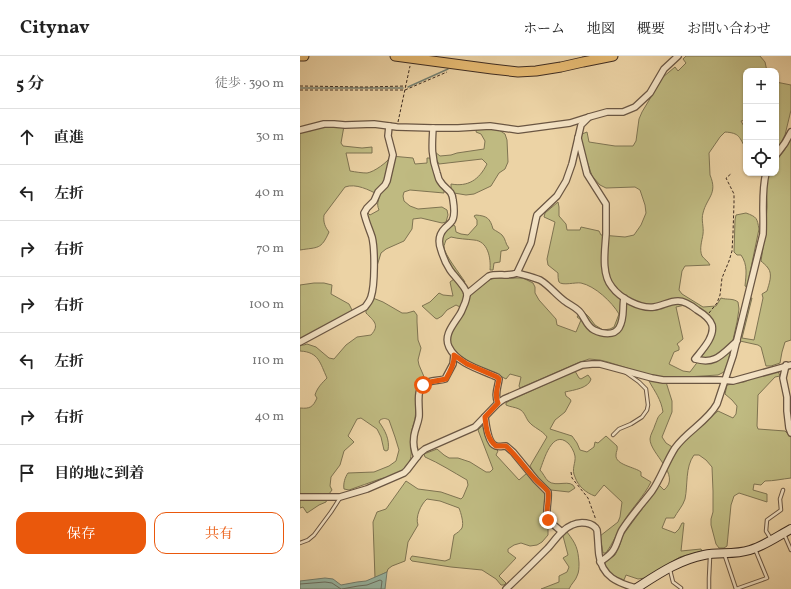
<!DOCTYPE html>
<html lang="ja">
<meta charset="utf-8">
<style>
body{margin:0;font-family:Vollkorn,"Noto Serif JP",serif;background:#f6f6f6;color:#222}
.controls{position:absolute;right:12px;top:12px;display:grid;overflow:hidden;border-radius:8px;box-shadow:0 1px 3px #0004}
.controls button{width:36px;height:36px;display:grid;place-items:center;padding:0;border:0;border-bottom:1px solid #e0e0e0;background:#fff;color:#222;font:20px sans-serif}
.stop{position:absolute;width:12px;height:12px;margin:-9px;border:3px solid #ea580c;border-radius:50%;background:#fff}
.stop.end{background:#ea580c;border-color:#fff;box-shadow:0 1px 4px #0008}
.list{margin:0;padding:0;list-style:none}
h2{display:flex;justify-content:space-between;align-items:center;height:52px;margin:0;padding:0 16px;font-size:17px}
h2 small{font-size:13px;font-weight:400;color:#767676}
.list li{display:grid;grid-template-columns:26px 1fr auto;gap:12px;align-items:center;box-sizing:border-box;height:56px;padding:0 16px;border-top:1px solid #e0e0e0}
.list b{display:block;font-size:15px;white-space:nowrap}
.list em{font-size:13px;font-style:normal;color:#767676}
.actions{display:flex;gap:8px;padding:12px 16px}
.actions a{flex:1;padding:9px 0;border:1px solid #ea580c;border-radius:12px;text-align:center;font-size:14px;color:#ea580c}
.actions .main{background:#ea580c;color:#fff}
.icon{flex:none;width:22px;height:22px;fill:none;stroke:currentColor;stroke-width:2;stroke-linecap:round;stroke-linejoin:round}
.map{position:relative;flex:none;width:491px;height:533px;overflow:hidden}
header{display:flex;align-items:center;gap:24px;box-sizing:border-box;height:56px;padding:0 20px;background:#fff;border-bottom:1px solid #e0e0e0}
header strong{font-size:19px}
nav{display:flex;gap:22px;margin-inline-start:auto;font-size:14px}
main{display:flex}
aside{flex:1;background:#fff}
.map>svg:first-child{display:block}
</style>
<header>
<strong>Citynav</strong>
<nav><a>ホーム</a><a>地図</a><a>概要</a><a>お問い合わせ</a></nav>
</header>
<main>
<aside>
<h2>5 分<small>徒歩 · 390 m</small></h2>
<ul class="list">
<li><svg class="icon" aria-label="ahead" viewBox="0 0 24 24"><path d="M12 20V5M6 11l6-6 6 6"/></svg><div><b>直進</b></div><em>30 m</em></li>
<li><svg class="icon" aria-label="left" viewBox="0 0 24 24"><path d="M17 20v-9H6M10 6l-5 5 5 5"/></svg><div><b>左折</b></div><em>40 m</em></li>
<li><svg class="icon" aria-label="right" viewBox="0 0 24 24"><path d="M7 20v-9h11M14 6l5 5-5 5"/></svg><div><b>右折</b></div><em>70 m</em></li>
<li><svg class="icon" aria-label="right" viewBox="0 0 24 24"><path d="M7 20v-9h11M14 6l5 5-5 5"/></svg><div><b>右折</b></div><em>100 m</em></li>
<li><svg class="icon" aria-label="left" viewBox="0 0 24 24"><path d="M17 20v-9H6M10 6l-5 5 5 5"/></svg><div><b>左折</b></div><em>110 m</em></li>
<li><svg class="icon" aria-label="right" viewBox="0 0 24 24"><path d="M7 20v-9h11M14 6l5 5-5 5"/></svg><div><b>右折</b></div><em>40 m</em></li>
<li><svg class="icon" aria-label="arrive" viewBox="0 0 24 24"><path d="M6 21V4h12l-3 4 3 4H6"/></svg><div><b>目的地に到着</b></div></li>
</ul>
<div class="actions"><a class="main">保存</a><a>共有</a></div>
</aside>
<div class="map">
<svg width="491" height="533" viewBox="0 0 491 533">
<rect width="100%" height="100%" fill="#ecd3a5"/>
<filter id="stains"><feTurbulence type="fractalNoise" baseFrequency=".005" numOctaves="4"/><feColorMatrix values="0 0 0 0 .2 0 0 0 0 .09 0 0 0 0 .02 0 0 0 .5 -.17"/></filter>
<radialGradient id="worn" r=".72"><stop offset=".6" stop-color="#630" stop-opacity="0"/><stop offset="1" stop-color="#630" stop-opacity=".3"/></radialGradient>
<g fill="#bfba81" stroke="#7f7452" fill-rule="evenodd">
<path d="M386,0H460L465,6L467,15H446V64L441,65L446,74V93C439,81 440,77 425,76L420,81L409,97L410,119C418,138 407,141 403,157C401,164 404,171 403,178C402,185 399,193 402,200C404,203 408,205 410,209L385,210L382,215L379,234L382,238L403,251L416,250L421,242C427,244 433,242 438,246L439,253L437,266L428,306L424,316L418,319L386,321H362L346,318L308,306L300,304L289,303L278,307L220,332L219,330L221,321L210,318L206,323C192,315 145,301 150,280C151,273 160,260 164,253L156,249L147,254L142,260L137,263L135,262L122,250L130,246L139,237L143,239L153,240L150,226L154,223L164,237L169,240L188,225L193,222H223L233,227L235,231V237L239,244L256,263L257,269L276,276L281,264L277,261L282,254L289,261L295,269L303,274L310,273L314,271L319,258C312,246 295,230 281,227C276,226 262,230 259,226C258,224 258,219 258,217L248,209L247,203L255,166L244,161L245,157L258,146L259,151V160L266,168L267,174H280L281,171L299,175L301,179L325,181L334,179L341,169L346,157L345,149L340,134L335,131L306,132L300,129L292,120L280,84L282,78L287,76L289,86L315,90H333L336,85L339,63L342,56L363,21L375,11L378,15L386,7L383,3ZM385,249L412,265L414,279L408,292L390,316L383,315L369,308L374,296L379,294V291L377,288L383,283L376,251Z"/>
<path d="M476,26L491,29V54L485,79L476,96Z"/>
<path d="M24,69L44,70L41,87L43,90L62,92L72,91V97H46L50,115C56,116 62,117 67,117C74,116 88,106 91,100L113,102L115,108L127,107V102H130L137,127L144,135V137L110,134L104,136L103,140L104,145L110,150L118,153L142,151L147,154L148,159L146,166L142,167L121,162L113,163L112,173L104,185L86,193L81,197L77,210L66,160L68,157L70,159L79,154C76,146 79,147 79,139C69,134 56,127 45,131L24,159C23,166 25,171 29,176C21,194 18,191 0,194V76L10,75Z"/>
<path d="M191,71L199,74L205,78L207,84L208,106L205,113L199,117L191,130L174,138L166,139L154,137L151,133V128C168,131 179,124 187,108L182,103L139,108L135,101V96L140,100L151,99L157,97L184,93L185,85L181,78L176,76L177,72Z"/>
<path d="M491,83V284L485,286L482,296L480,307L471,310H466L461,291L458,289L440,285L450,242H452L442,282L454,284L463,242L462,238L467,235C469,228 473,218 468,212C466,209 463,207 461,205C464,187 466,169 467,151C467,140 465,128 469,117H476V105L484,95Z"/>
<path d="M446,157C457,161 457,162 459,173L447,231L445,230C446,219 448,209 441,199H437L434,196L435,164L436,159Z"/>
<path d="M176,159C187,160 190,162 193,173C196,175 200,177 202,179C206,183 205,188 209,192L207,194L201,195L200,206L194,207L193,214H190C191,202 188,185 174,184C166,183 159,183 151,181L146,184C145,187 144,189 144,191C144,198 160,218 165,226H163C151,211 128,185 152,168L155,170L156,176L161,178L168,179L177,169V164L174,160Z"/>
<path d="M14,227H24L32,229L31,238L49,248L53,256L0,283V229Z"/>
<path d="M73,242L83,246L102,257H107L114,255L117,259V266L118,284L121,292L118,304L119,309L125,323C110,337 118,344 115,362C114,368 111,374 111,380C110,392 115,405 103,414C97,419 88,421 80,423C70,427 59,430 49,434L44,433C43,428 45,421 48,417L74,416L89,410L96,405L99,394L95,381L89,364C85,362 84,362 80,364L79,366C85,374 90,384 88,394L86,395L84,394L81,381L77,373L61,362L57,363L48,380L54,386L44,395L40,409L31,421L30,430L32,434L29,438L26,446L19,449L7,457L3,451L0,452V352C10,353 13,351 17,342L15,339C17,332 22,327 27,322C20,307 19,296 0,295V289H4L7,288L16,291L29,302L34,303L46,289L57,281L71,279C80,269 74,265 66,257V253Z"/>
<path d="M275,315L279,322L281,323L288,319L291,323C289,332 274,334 265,336L266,340L270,343L271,345L265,356L255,364L250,373L272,380L277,387L280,394L287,396L294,391L295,386L298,387L306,380L317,390C318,394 316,395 316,399C315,409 335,411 341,416V420L351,426C344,440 332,452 324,465C318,475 313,487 306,497H303L300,480L318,466L320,461L322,446L304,429L295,440C286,437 278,430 275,421C271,413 276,407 275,400C274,395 271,390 268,387C252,373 244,404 240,414C243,417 245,422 248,425C256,432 271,422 275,432L269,436L251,434L237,422L230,410L247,381C242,374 234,372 229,366C225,361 225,356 219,353C215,351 210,351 206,349V347L209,345Z"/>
<path d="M478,315L480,320L475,321L458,339L457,370L458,373L485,375L491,381V422C482,423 474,425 465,425L461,429L454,428L453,434L467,438V446L439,437L434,440L431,449L427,490L424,492H419L416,488L411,469V463L413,456V435L412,411L406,404L399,399H394C385,411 388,429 385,443C383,450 377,456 374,462H366L362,472L375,477L379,473L382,467H384L381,495L401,493L402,495L380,501L345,522L338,523L326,519L324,524L314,520L305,511V506L315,499L319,491L323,479L348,445L358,428L364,434C382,419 350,398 350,383C350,379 354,373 355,369C358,362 357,361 363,356C361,343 355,336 349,325L366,326L372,345V356L362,381L366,387L377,394C390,379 404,367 418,355L433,362L436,358L437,350L432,344L425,338L427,329L444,326L456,321Z"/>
<path d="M183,369L189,386L198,395L196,399L219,424L227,417L243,434L245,439L247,465L248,469V479L242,486L237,489L230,490L221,487L214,489L208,493V496L216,502L199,520L206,527L204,529H201L196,523L182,514L151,511L112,505L110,503L112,500L145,505L150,503L154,479C157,477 160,475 162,472C164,467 161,457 159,452L140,445L127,443C121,448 115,461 118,469L108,486L105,505L92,510L88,513L87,516L75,522L73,466L77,456L86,453L106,425L118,433L141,436L161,443L163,441L168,429L167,424C153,416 139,407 125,401L124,398L137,393L144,399L149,402H158L170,406L186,416H190L193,413L178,374Z"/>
<path d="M267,476C276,488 278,492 279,507C279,512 279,516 277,520C276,524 271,528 269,533H241L259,526V520L267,516L269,511L263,502L268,499L263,480Z"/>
</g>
<path fill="#99b8a5" stroke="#758071" d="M87,516L85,533H0V525L25,522L33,523L41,529L57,526L66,525Z"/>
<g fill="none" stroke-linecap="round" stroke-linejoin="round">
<g stroke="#6c7264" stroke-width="1">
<path d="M0,528L25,526L32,527L41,533"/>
<path d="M42,533L58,530L67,529L80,524L82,525L81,533"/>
</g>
<g stroke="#758071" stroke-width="1.5">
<path d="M108,31L148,13"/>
<path d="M0,32H103"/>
</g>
<g stroke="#6a5643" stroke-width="4.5">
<g id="service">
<path d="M313,379L319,373L331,368L342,361L347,354L348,349L346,333L339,326L325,316"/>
<path d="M484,478L491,494"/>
<path d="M471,483L466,475L467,464L481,454L480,443L483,434"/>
<path d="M0,487L8,484L14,479L31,456L40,442"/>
<path d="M425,500L436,533L467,522L455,493"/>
<path d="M370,514L373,526L381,532"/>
<path d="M409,533V522L410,501"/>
</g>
</g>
<g stroke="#6a5643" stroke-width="8">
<g id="minor">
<path d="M133,72C132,89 131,100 137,117C138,119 138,123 140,125C145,134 152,133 153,144C154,150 155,160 152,165C150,168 147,170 145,172C139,178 138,186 141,194C143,201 146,208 150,214C154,220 166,231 167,238C167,241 166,244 165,247C163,251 162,255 160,258C154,268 143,279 149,291C157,308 182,314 197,321L199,323C198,331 194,339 198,347"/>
<path d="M0,74L24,68H34L45,69L74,68L97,71L133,72H158L190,70L218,74L270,67L289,61"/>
<path d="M278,82L287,118L306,148V154C306,162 306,170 306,178C305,194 301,218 312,231C320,242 340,253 354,251C362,250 369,245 378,245C384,245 392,250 397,254C402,257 410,263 412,269C415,281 402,294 395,303C416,309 422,298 437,285"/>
<path d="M476,99L485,87L491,76"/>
<path d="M217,217C224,219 233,221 240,224C250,230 257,240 266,246C270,249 275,251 279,255C285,261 286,270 294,274C302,278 314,280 319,272C325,262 322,252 324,242"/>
<path d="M167,238L189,220C198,217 208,221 217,217L231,187L236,163L237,159L257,140L266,125L272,108L281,69L289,61L307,56H323L335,51L350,37L364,13L378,0"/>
<path d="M0,286L65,251C67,248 70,245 71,241C75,229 75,193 72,181C69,172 66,166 64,157L67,152L74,145L78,136L85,129L87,125L93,99L88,80L89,70"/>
<path d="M486,309L483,322L487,341V355L489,372L491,377"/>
<path d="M185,361C186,368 188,388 196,390C199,391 203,390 206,390L213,396L236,424L248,436C249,446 245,454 248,464L262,476"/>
<path d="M117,401C114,395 113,387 114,380C115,373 118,368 119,361C120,353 116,337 122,330C127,324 138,325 145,323L153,308L154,299"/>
<path d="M0,441H40L67,433L104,417L107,414L120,397L125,393L175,371L198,347L204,343L282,309L292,308H300L352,322L363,324H420L433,325L491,309"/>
<path d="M300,506C304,503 309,500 312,496C317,490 318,481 322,474C331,460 342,448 352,435C361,422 366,406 375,392C387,375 407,366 417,348L433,300L463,178C464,157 461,137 466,117"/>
<path d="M206,533C220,520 234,506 248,492C255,484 262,473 272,469C280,465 293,466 297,474C298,482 298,491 299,499C302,521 318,527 336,532"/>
</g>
</g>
<g stroke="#3f2d22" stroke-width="10">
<path id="secondary" d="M335,533C357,519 378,504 404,499C419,496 434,499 450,494C464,490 478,480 491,473"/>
</g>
<g stroke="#3f2d22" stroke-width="11">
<g id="trunk">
<path d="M0,0H4"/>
<path d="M95,0L192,13L218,16L236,15L261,11L283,6L313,0"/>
</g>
</g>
<g stroke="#3f2d22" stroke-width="1" stroke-dasharray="3 2" stroke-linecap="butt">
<path d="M0,30L65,31L106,30"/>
<path d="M0,34H105L147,16"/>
<path d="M98,66L110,10"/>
<path d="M409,257L417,247L420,239L422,222L429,205L432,195L433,177L434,147V138L426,122L432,117"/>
<path d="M271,416L272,422L288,442L296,464"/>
</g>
<use href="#service" stroke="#f3e2c4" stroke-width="2.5"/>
<use href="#minor" stroke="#f3e2c4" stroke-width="5.5"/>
<use href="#secondary" stroke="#f3e2c4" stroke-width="8"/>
<use href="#trunk" stroke="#e6ba72" stroke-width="9"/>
</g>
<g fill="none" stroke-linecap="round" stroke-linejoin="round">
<path stroke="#ea580c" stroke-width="5" d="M123,329L130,326L146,323C150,316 155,307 154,299L167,308L197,321L199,323C198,331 194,339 198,347L185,361C186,371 187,383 196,390H206C218,401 226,414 237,425C240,428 246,432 248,436C250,441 245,455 248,464"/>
</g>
<rect width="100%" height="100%" filter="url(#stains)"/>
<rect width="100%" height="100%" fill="url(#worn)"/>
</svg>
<div class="controls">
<button>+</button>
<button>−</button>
<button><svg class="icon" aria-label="locate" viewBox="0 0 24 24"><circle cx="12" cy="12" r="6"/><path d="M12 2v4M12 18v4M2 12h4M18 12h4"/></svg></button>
</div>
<div class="stop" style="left:123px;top:329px"></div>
<div class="stop end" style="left:248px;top:464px"></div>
</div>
</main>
